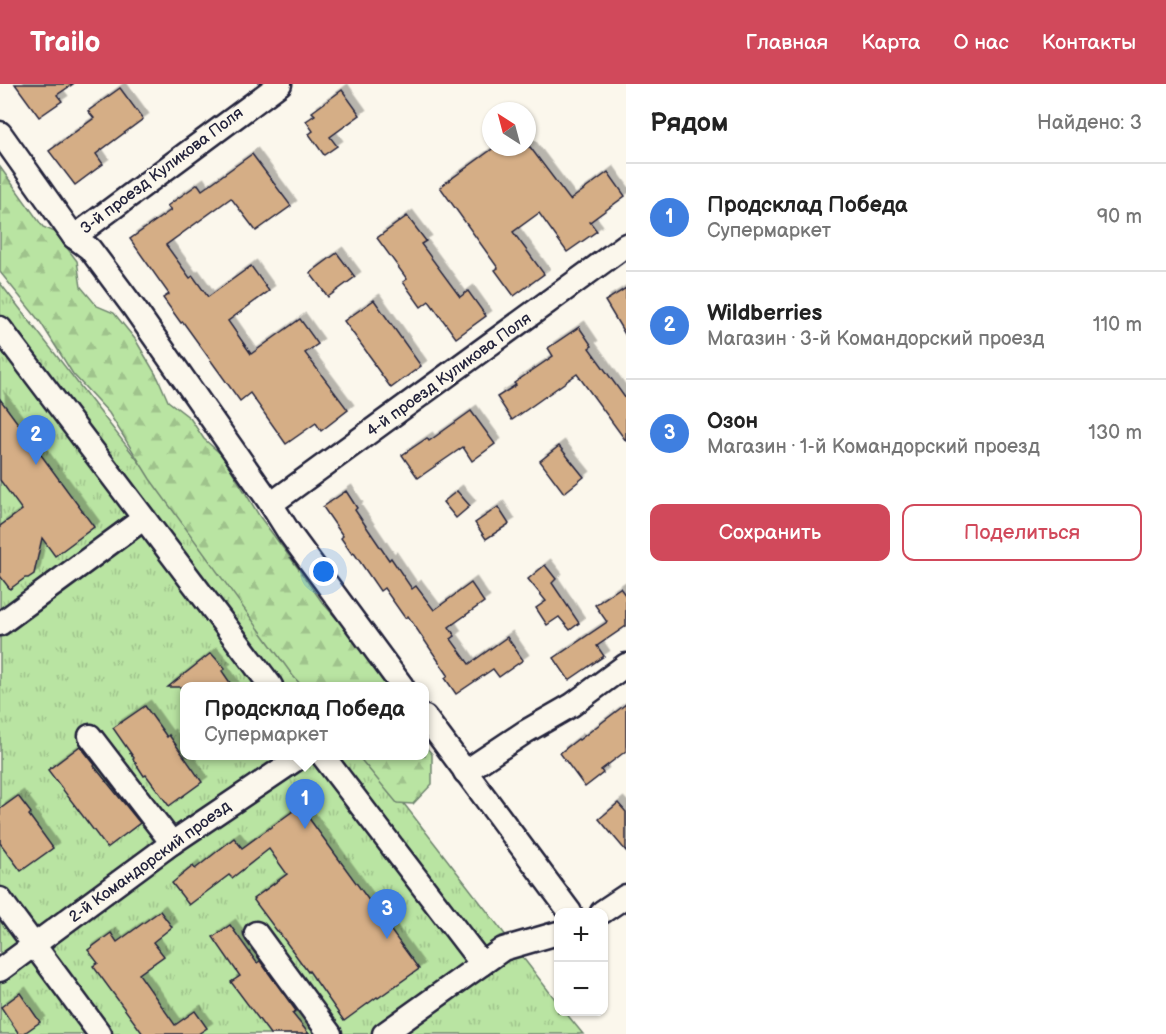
<!DOCTYPE html>
<html lang="ru">
<meta charset="utf-8">
<style>
body{margin:0;font-family:"Balsamiq Sans",sans-serif;background:#f2f2f2;color:#222}
.controls{position:absolute;right:18px;bottom:18px;display:grid;overflow:hidden;border-radius:12px;box-shadow:0 2px 4px #0004}
.controls button{width:54px;height:54px;display:grid;place-items:center;padding:0;border:0;border-bottom:2px solid #e0e0e0;background:#fff;color:#222;font:30px sans-serif}
.compass{position:absolute;left:482px;top:18px;width:54px;height:54px;border-radius:50%;background:#fff;box-shadow:0 2px 4px #0004;rotate:324deg}
.you{position:absolute;left:324px;top:488px;width:21px;height:21px;margin:-15px;border:4px solid #fff;border-radius:50%;background:#1a73e8;box-shadow:0 0 0 9px #1a73e833}
.badge{display:grid;place-items:center;width:39px;height:39px;border-radius:50%;background:#d1495b;color:#fff;font-size:20px;font-weight:700}
.pin{position:absolute;translate:-50% -50px;filter:drop-shadow(0 2px 3px #0008)}
.pin::after{content:'';position:absolute;top:32px;width:21px;height:18px;background:inherit;clip-path:polygon(0 0,100% 0,50% 100%)}
.popup{position:absolute;left:180px;top:598px;width:249px;height:78px;box-sizing:border-box;display:grid;place-content:center;border-radius:12px;background:#fff;filter:drop-shadow(0 2px 4px #0005);font-size:20px;white-space:nowrap;color:#767676}
.popup b{font-size:22px;color:#222}
.popup::after{content:'';position:absolute;left:50%;top:100%;margin-left:-12px;border:12px solid transparent;border-top-color:#fff}
.list{margin:0;padding:0;list-style:none}
h2{display:flex;justify-content:space-between;align-items:center;height:78px;margin:0;padding:0 24px;font-size:26px}
h2 small{font-size:20px;font-weight:400;color:#767676}
.list li{display:grid;grid-template-columns:39px 1fr auto;gap:18px;align-items:center;box-sizing:border-box;height:108px;padding:0 24px;border-top:2px solid #e0e0e0}
.list b{display:block;font-size:22px;white-space:nowrap}
.list p{margin:0;font-size:20px;white-space:nowrap;color:#767676}
.list em{font-size:20px;font-style:normal;color:#767676}
.actions{display:flex;gap:12px;padding:18px 24px}
.actions a{flex:1;padding:14px 0;border:2px solid #d1495b;border-radius:12px;text-align:center;font-size:21px;color:#d1495b}
.actions .main{background:#d1495b;color:#fff}
.map{position:relative;flex:none;width:626px;height:950px;overflow:hidden}
header{display:flex;align-items:center;gap:36px;box-sizing:border-box;height:84px;padding:0 30px;background:#d1495b;color:#fff}
header strong{font-size:28px}
nav{display:flex;gap:33px;margin-inline-start:auto;font-size:21px}
main{display:flex}
aside{flex:1;background:#fff}
.map>svg:first-child{display:block}
</style>
<header>
<strong>Trailo</strong>
<nav><a>Главная</a><a>Карта</a><a>О нас</a><a>Контакты</a></nav>
</header>
<main>
<div class="map">
<svg width="626" height="950" viewBox="0 0 626 950">
<defs>
<pattern id="grass-tufts" width="24" height="20" patternUnits="userSpaceOnUse" patternTransform="scale(1.5)"><rect width="24" height="20" fill="#b9e4a2"/><path d="M3 7l-1-3M5 7V3M7 7l1-3M15 17l-1-3M17 17v-4M19 17l1-3" fill="none" stroke="#9fc38c"/></pattern>
<pattern id="forest-firs" width="22" height="20" patternUnits="userSpaceOnUse" patternTransform="scale(1.5)"><rect width="22" height="20" fill="#b9e4a2"/><path d="M5 1l3.5 6h-7zM16 11l3.5 6h-7z" fill="#9fc38c"/></pattern>
<filter id="shadow"><feDropShadow dx="5.5" dy="-5.5" stdDeviation="0" flood-color="#0004"/></filter>
</defs>
<rect width="100%" height="100%" fill="#fbf7ec"/>
<filter id="ink" filterUnits="userSpaceOnUse"><feTurbulence type="fractalNoise" baseFrequency=".0167" numOctaves="2"/><feDisplacementMap in="SourceGraphic" scale="12" xChannelSelector="R" yChannelSelector="G"/><feConvolveMatrix kernelMatrix="1 2 1 2 8 2 1 2 1" color-interpolation-filters="sRGB"/></filter>
<g filter="url(#ink)">
<path fill="url(#grass-tufts)" stroke="#6e836e" stroke-width="1.5" d="M0,199L313,602H185V672H367L558,919V928H565L583,950H0Z"/>
<g fill="url(#forest-firs)" stroke="#6e836e" stroke-width="1.5">
<path d="M0,83L43,143L55,148L77,177L81,203L97,222L114,229L135,255L158,294L168,317L190,334L204,355L223,372L260,433L298,484L322,518L352,552L386,602H302L293,592L150,395L109,329L73,290L41,239L0,188Z"/>
<path d="M425,662L432,670V700L413,720L397,719L358,672H425Z"/>
</g>
<g fill="#d5ae86" stroke="#22223b" stroke-width="1.5" filter="url(#shadow)">
<path d="M15,0H73L57,11L62,17L39,33Z"/>
<path d="M120,4L143,35L96,70L103,80L75,101L49,67L94,34L88,27Z"/>
<path d="M342,6L360,31L330,53L337,62L324,71L309,50L313,47L306,37L315,31L312,28Z"/>
<path d="M495,63H530L570,116L608,88L625,112L590,138L597,147L567,168L539,129L513,148L544,190L514,212L495,186L498,184L440,103Z"/>
<path d="M252,70L291,122L256,147L231,114L166,161L190,194L193,192L208,213L251,182L269,207L228,237L251,270L300,235L318,260L305,269L348,326L321,347L316,339L286,360L250,309L240,317L183,238L181,239L163,214L169,210L130,155L171,126L167,122L198,100L202,106Z"/>
<path d="M407,132L426,157L421,160L460,213L468,207L486,232L456,254L429,217L421,223L403,198L407,195L377,154Z"/>
<path d="M337,169L355,193L328,213L310,189Z"/>
<path d="M626,204V252L605,217Z"/>
<path d="M374,216L421,282L391,304L373,279L374,278L344,237Z"/>
<path d="M579,243L592,262L589,264L626,315V357L577,290L512,336L497,313L516,301L514,299L553,272L548,264Z"/>
<path d="M0,315L94,443L55,472L42,454L34,490L28,494H25L10,505L0,492V442L22,426L0,396Z"/>
<path d="M471,327L495,360L472,377L463,363L418,394L402,371L427,354L429,357Z"/>
<path d="M559,362L584,393L564,409L540,377Z"/>
<path d="M346,407L357,424L355,426L389,476L391,474L412,505L416,502L434,526L471,499L484,518L449,543L455,552L451,555L469,580L507,553L523,576L499,593L493,585L456,610L445,594L448,591L408,532L405,534L384,504L380,507L354,469L352,470L341,454L343,452L323,423Z"/>
<path d="M457,407L470,422L456,434L443,418Z"/>
<path d="M498,423L509,440L486,455L475,439Z"/>
<path d="M545,481L556,495L552,499L579,539L570,546L559,533L547,541L536,524L546,517L528,495Z"/>
<path d="M620,504L626,512V542L597,562L604,572L569,596L554,574L607,538L595,521Z"/>
<path d="M211,569L225,585L222,587L233,603H168Z"/>
<path d="M626,620V667L601,686L603,689L585,703L560,669L578,655L579,656Z"/>
<path d="M145,622L167,653L169,651L202,698L169,722L146,691L144,692L133,675L134,674L113,644Z"/>
<path d="M80,662L95,681L94,682L140,739L107,764L48,686Z"/>
<path d="M18,712L31,729L29,731L53,764L21,787L0,759V725Z"/>
<path d="M618,719L626,728V767L599,735Z"/>
<path d="M300,722L419,885L378,914L377,913L344,937L309,887L308,888L278,847H277L253,815L287,790L269,765L232,794L229,791L189,821L172,799L193,782L195,785L234,754L242,764Z"/>
<path d="M160,827L172,843L153,858L164,872L139,890L175,941L195,927L207,944L198,950H143L93,882L98,879L88,866L111,849L117,858Z"/>
<path d="M230,841L257,879L260,877L296,927L292,929L309,950H270L231,898L240,892L213,853Z"/>
<path d="M20,909L40,938L23,950H19L1,923Z"/>
</g>
<g fill="none" stroke-linecap="round" stroke-linejoin="round">
<g stroke="#22223b" stroke-width="27">
<g id="minor">
<path d="M0,49L74,153L90,165L134,224L271,420L290,450L402,602"/>
<path d="M74,153L280,0"/>
<path d="M0,244L271,602"/>
<path d="M271,420L626,161"/>
<path d="M0,540L143,435"/>
<path d="M425,633L570,828"/>
<path d="M90,652L172,759"/>
<path d="M323,672L482,880"/>
<path d="M465,688L525,648L572,621L626,581"/>
<path d="M0,815L100,950"/>
<path d="M602,828L626,812"/>
<path d="M256,849L330,950"/>
<path d="M0,886L172,759L301,672"/>
<path d="M384,950L503,865L558,849"/>
</g>
</g>
<use href="#minor" stroke="#fbf7ec" stroke-width="22"/>
</g>
</g>
<g text-anchor="middle" dominant-baseline="central" stroke-width="5" stroke-linejoin="round" paint-order="stroke">
<g font-size="16" fill="#22223b" stroke="#fbf7ec">
<text transform="translate(162 87) rotate(-37)">3-й проезд Куликова Поля</text>
<text transform="translate(449 291) rotate(-36)">4-й проезд Куликова Поля</text>
<text transform="translate(150 778) rotate(-36)">2-й Командорский проезд</text>
</g>
</g>
</svg>
<div class="controls">
<button>+</button>
<button>−</button>
</div>
<svg class="compass" viewBox="-18 -18 36 36"><path d="M0-13l5 13h-10z" fill="#e53935"/><path d="M0 13l5-13h-10z" fill="#767676"/></svg>
<div class="you"></div>
<div class="pin badge" style="left:305px;top:745px;background:#3f7fe0">1</div>
<div class="popup"><b>Продсклад Победа</b>Супермаркет</div>
<div class="pin badge" style="left:36px;top:381px;background:#3f7fe0">2</div>
<div class="pin badge" style="left:387px;top:855px;background:#3f7fe0">3</div>
</div>
<aside>
<h2>Рядом<small>Найдено: 3</small></h2>
<ul class="list">
<li><span class="badge" style="background:#3f7fe0">1</span><div><b>Продсклад Победа</b><p>Супермаркет</p></div><em>90 m</em></li>
<li><span class="badge" style="background:#3f7fe0">2</span><div><b>Wildberries</b><p>Магазин · 3-й Командорский проезд</p></div><em>110 m</em></li>
<li><span class="badge" style="background:#3f7fe0">3</span><div><b>Озон</b><p>Магазин · 1-й Командорский проезд</p></div><em>130 m</em></li>
</ul>
<div class="actions"><a class="main">Сохранить</a><a>Поделиться</a></div>
</aside>
</main>
